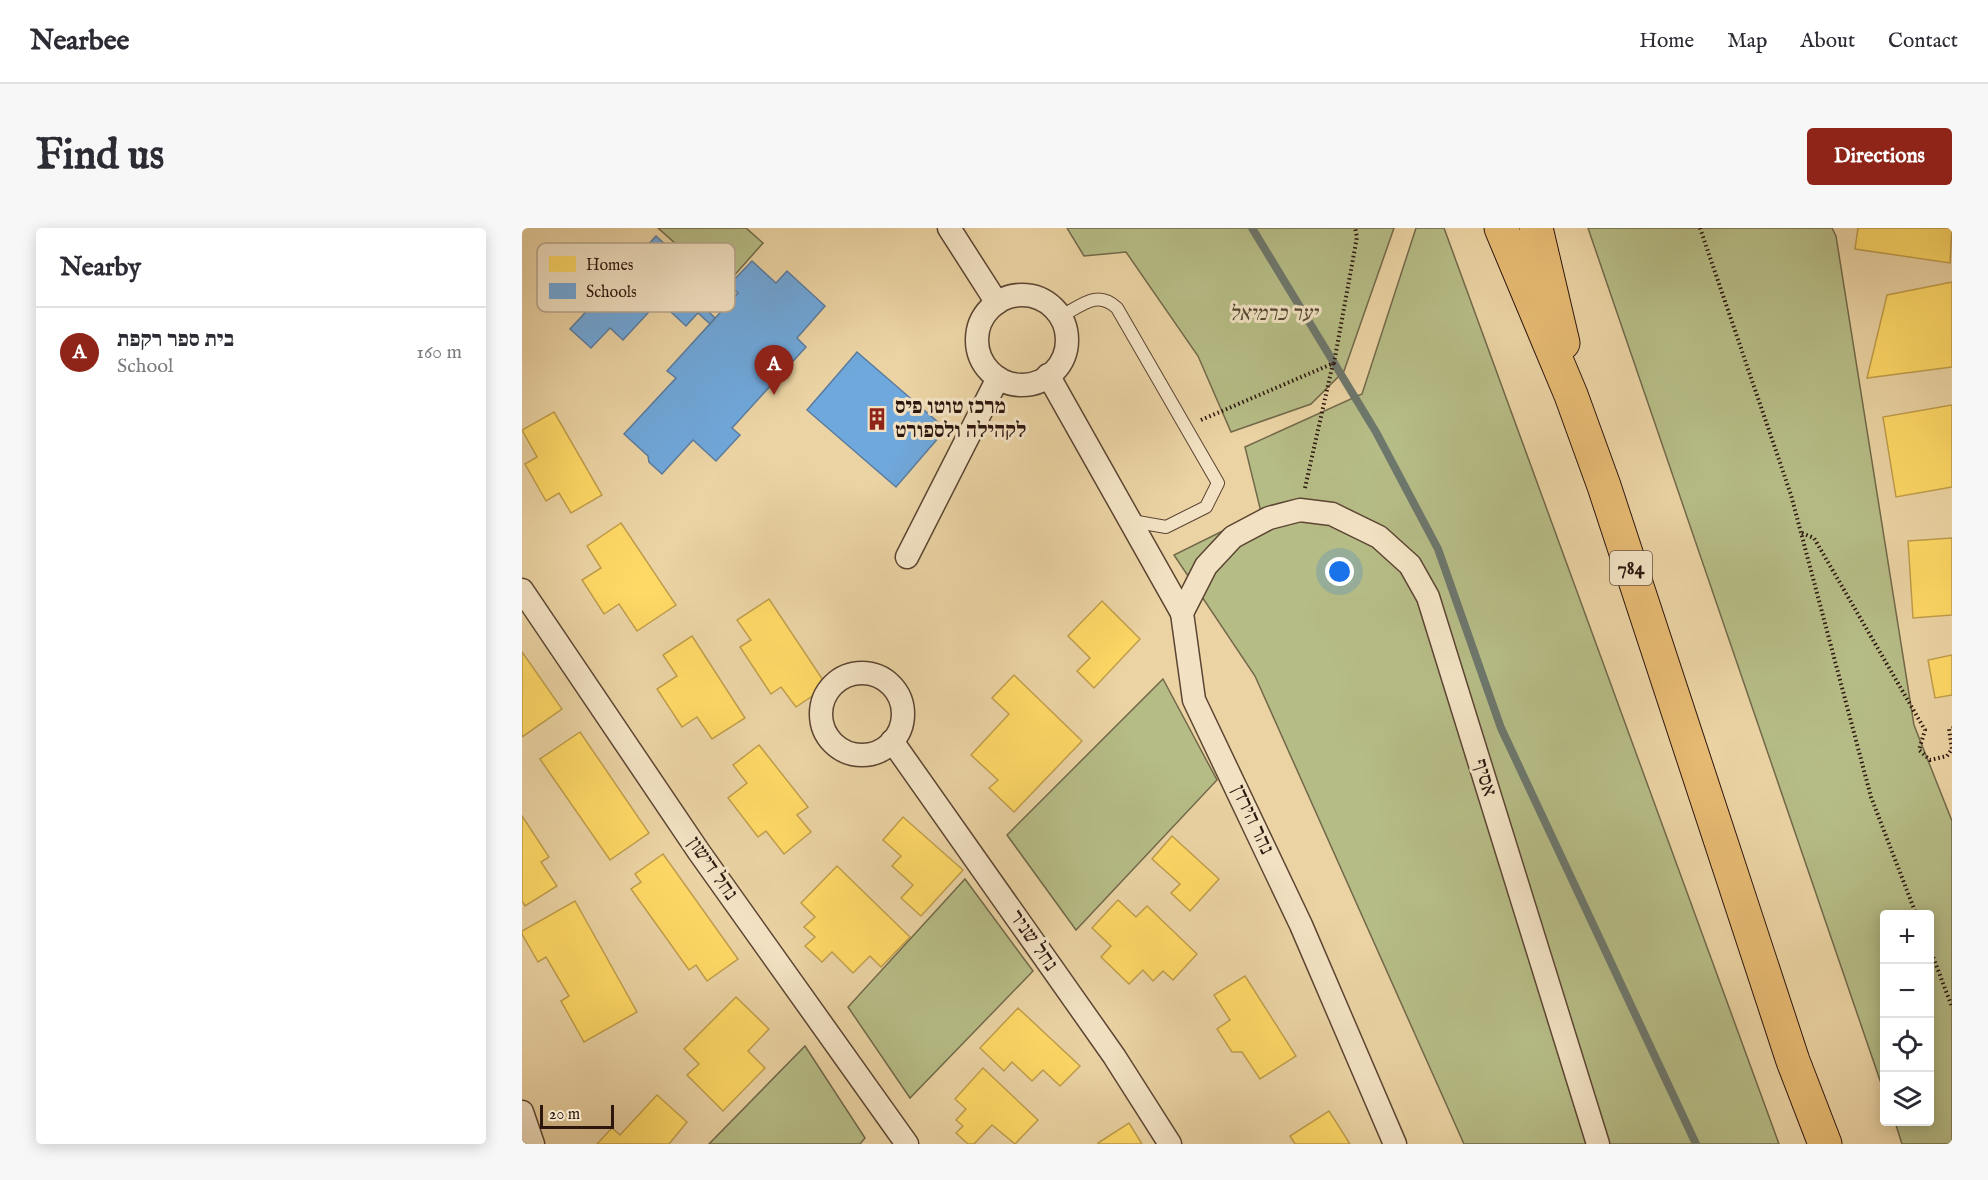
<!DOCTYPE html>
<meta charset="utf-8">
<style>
body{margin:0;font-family:"IM FELL English","Frank Ruhl Libre",serif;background:#f7f7f7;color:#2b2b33}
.controls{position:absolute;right:18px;bottom:18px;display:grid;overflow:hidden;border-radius:6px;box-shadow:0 3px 15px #0003}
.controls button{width:54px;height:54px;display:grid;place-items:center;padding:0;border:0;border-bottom:2px solid #e1e1e2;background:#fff;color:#2b2b33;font:30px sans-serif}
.scale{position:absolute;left:18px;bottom:15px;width:74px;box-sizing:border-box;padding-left:6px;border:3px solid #2d160e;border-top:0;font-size:16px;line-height:21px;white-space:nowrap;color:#2d160e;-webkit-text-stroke:4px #f2e2c3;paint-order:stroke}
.you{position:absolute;left:818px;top:344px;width:21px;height:21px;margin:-15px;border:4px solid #fff;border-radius:50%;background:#1a73e8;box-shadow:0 0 0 9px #1a73e833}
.badge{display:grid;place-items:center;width:39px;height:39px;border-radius:50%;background:#8f2418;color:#fff;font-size:20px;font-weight:700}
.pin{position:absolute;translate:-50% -50px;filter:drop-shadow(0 2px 3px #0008)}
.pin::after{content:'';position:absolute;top:32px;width:21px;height:18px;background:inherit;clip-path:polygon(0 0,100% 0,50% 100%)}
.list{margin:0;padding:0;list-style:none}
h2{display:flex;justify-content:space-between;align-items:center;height:78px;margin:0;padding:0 24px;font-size:26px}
h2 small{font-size:20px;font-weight:400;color:#7c7c81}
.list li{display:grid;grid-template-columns:39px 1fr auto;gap:18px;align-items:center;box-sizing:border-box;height:90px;padding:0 24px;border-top:2px solid #e1e1e2}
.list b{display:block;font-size:22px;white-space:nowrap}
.list p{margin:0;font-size:20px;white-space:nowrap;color:#7c7c81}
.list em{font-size:20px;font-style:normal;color:#7c7c81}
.icon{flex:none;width:33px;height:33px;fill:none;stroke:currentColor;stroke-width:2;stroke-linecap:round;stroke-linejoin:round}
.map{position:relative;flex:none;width:1430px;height:916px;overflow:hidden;border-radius:6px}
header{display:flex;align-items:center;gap:36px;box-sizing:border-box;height:84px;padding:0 30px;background:#fff;border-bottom:2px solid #e1e1e2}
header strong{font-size:28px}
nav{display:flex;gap:33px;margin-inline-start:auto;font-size:21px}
.intro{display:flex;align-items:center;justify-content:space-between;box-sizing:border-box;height:144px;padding:0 36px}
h1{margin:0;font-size:42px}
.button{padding:15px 27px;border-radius:6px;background:#8f2418;color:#fff;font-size:21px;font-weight:700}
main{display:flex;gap:36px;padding:0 36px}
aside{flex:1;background:#fff;border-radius:6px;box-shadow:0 3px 15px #0003}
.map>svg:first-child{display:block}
</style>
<header>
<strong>Nearbee</strong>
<nav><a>Home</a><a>Map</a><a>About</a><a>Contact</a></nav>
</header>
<div class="intro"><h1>Find us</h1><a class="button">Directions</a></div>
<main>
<aside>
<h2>Nearby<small></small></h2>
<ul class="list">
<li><span class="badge">A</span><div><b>בית ספר רקפת</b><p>School</p></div><em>160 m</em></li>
</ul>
</aside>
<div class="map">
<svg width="1430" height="916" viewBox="0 0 1430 916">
<rect width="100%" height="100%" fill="#ebd3a3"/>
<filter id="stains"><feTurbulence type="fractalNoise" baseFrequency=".00333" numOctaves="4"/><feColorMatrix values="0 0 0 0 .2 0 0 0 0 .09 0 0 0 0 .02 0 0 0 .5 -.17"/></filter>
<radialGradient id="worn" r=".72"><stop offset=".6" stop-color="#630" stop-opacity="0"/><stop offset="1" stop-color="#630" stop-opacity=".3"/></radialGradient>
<g fill="#b6bc86" stroke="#72694a" stroke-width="1.5">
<path d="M136,0H224L241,15L202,59Z"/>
<path d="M545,0H872L822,143L789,176L709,204L676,128L604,24L562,28Z"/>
<path d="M894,0H922L1257,916H942L733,448L652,327L739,284L723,219L840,166Z"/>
<path d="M1066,0H1310L1314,8L1392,497L1430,593V916H1380L1373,894H1408V686H1362V864Z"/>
<path d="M641,451L695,552L554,702L485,607Z"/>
<path d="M443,651L511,743L388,870L326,779Z"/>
<path d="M283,818L343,910L338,916H187Z"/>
</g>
<g fill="#ffd966" stroke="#c09e4c" stroke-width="1.5">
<path d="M1336,0H1430L1428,35L1333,21Z"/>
<path d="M1430,54V139L1345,150L1365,67Z"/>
<path d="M1430,177V259L1374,269L1361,189Z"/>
<path d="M32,184L80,267L49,285L37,265L24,273L3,236L15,229L0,202Z"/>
<path d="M99,295L154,377L115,403L97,376L82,386L60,352L79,340L65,318Z"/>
<path d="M1430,310V387L1391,390L1386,313Z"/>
<path d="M247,371L305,458L274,479L259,459L249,466L218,419L229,412L215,392Z"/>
<path d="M580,373L618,411L572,460L555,443L568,430L546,408Z"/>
<path d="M170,408L223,490L190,511L175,489L160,499L135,461L155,448L141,427Z"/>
<path d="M0,424L40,481L0,509Z"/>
<path d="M1430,427V467L1413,470L1406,432Z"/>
<path d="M492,447L560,513L492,584L467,560L476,552L449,527L487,486L470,470Z"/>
<path d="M58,504L127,605L88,632L18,531Z"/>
<path d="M237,517L286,579L275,587L289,604L262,626L244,603L236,609L206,570L225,555L211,537Z"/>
<path d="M0,588L27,629L19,634L35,658L3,678L0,673Z"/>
<path d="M381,589L441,642L399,688L379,670L391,657L370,638L379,628L361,612Z"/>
<path d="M650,608L697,651L668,683L649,665L658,656L630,631Z"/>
<path d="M141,626L216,731L185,753L174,737L167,742L109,661L119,654L113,646Z"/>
<path d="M315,638L388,709L359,739L348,728L331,745L310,724L300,734L283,718L293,709L282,699L293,689L279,675Z"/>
<path d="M596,672L614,689L625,678L675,726L651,752L641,743L631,753L621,742L607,756L579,729L589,718L570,700Z"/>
<path d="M53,673L115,784L62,814L39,773L47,768L24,729L16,734L0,706V703Z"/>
<path d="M723,748L774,828L738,851L720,824H710L695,801L708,792L692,767Z"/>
<path d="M214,769L247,801L226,823L243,840L201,883L165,847L177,836L162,821Z"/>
<path d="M496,780L558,838L538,858L521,842L510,853L490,834L482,843L458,820Z"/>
<path d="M461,840L516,892L493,916L470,897L452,916H446L434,905L441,898L434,892L444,881L433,871Z"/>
<path d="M135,867L165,894L147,916H75L90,900L98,907Z"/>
<path d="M807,883L828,916H773L768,908Z"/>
<path d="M607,895L620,916H576V915Z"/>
</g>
<g fill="#6fa8dc" stroke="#5b7c9e" stroke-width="1.5">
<path d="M134,8L195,64L164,98L137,73L101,112L88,100L69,120L48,101Z"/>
<path d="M230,33L254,55L265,43L303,78L275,110L284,119L210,200L218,207L194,233L171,212L140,246L127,234L126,228L102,206L154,150L145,143L216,65L207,57Z"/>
<path d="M182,79L193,90L188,96L176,85Z"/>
<path d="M335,124L424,201L374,259L285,182Z"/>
</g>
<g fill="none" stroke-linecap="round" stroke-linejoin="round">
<path stroke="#6d776c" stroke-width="8" d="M730,0L854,204L916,321L979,500L1174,916"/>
<g stroke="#5c4533" stroke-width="14">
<path id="lane" d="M538,89C559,78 575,61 595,80L696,255L684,279L644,299L610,293"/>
</g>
<g stroke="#5c4533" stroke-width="25">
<g id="street">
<path d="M427,0L475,75"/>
<circle cx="500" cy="112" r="45"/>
<path d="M526,147L660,385"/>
<path d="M385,329L476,150"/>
<path d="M0,362L177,624L385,916"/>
<circle cx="340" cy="486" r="41"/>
<path d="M370,513L592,828L648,916"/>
<path d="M0,884L11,916"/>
<path d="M873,916L779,697L672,472L660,385L684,338L711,309L747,290L778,282L810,286L857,309L888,337L906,369L1076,916"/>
</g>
</g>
<g stroke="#2d160e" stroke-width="35">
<g id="primary">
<path d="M979,0L1049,167L1082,258L1271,833L1303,916"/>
<path d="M1014,0L1041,115"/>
</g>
</g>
<g stroke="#2d160e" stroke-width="4" stroke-dasharray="1.5 3" stroke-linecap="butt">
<path d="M1178,0L1269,267L1349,569L1394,686"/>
<path d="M679,192L812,135L835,9L833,0"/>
<path d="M783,260L811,135"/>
<path d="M1280,305L1292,310L1403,502L1397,522L1408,532L1425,528L1430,521L1427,501L1430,500"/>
<path d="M1408,721L1430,779"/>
</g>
<use href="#lane" stroke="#f2e2c3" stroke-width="12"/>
<use href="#street" stroke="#f2e2c3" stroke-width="22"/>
<use href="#primary" stroke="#e6ba72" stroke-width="33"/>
</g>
<defs>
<g id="building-bare" transform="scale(1.8)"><path d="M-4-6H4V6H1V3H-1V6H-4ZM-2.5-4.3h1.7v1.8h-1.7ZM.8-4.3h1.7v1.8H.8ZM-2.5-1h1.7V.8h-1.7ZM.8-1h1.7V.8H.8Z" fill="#8f2418" stroke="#f2e2c3" stroke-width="2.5" paint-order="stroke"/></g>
</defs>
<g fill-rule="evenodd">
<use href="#building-bare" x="355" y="191"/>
</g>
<g text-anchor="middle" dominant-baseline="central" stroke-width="6" stroke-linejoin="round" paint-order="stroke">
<rect fill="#f2e2c3" stroke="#685344" stroke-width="1.5" x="1088" y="323" width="42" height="34" rx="4.5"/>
<g font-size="20" font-weight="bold" fill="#2d160e">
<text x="1109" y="340">784</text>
</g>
<g font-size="21" font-style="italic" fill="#564832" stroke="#f2e2c3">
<text x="751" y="86">יער כרמיאל</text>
</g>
<g font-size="21" font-weight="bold" fill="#2d160e" stroke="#f2e2c3" text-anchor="start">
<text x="373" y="179">מרכז טוטו פיס<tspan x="373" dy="24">לקהילה ולספורט</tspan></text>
</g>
<g font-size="21" fill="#2d160e" stroke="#f2e2c3">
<text transform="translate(962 550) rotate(73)">אסיף</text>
<text transform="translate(730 592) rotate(65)">נהר הירדן</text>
<text transform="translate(190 641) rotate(55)">נחל דישון</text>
<text transform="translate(511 713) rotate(55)">נחל שניר</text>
</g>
</g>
<rect x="15" y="15" width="198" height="69" rx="9" fill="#f2e2c3" stroke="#b7a58d" stroke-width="1.5"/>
<rect x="27" y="28" width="27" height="16" fill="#ffd966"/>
<rect x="27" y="55" width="27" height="16" fill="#6fa8dc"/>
<g font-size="16" fill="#2d160e">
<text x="64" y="42">Homes</text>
<text x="64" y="69">Schools</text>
</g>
<rect width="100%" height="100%" filter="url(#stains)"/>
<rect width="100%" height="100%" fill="url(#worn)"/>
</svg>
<div class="controls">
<button>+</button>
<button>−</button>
<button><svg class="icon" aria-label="locate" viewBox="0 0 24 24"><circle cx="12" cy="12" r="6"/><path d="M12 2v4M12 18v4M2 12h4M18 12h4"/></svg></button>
<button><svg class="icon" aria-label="layers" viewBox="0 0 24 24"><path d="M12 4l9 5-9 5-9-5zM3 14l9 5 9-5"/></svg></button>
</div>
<div class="scale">20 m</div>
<div class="you"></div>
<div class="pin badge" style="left:252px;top:167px">A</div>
</div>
</main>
